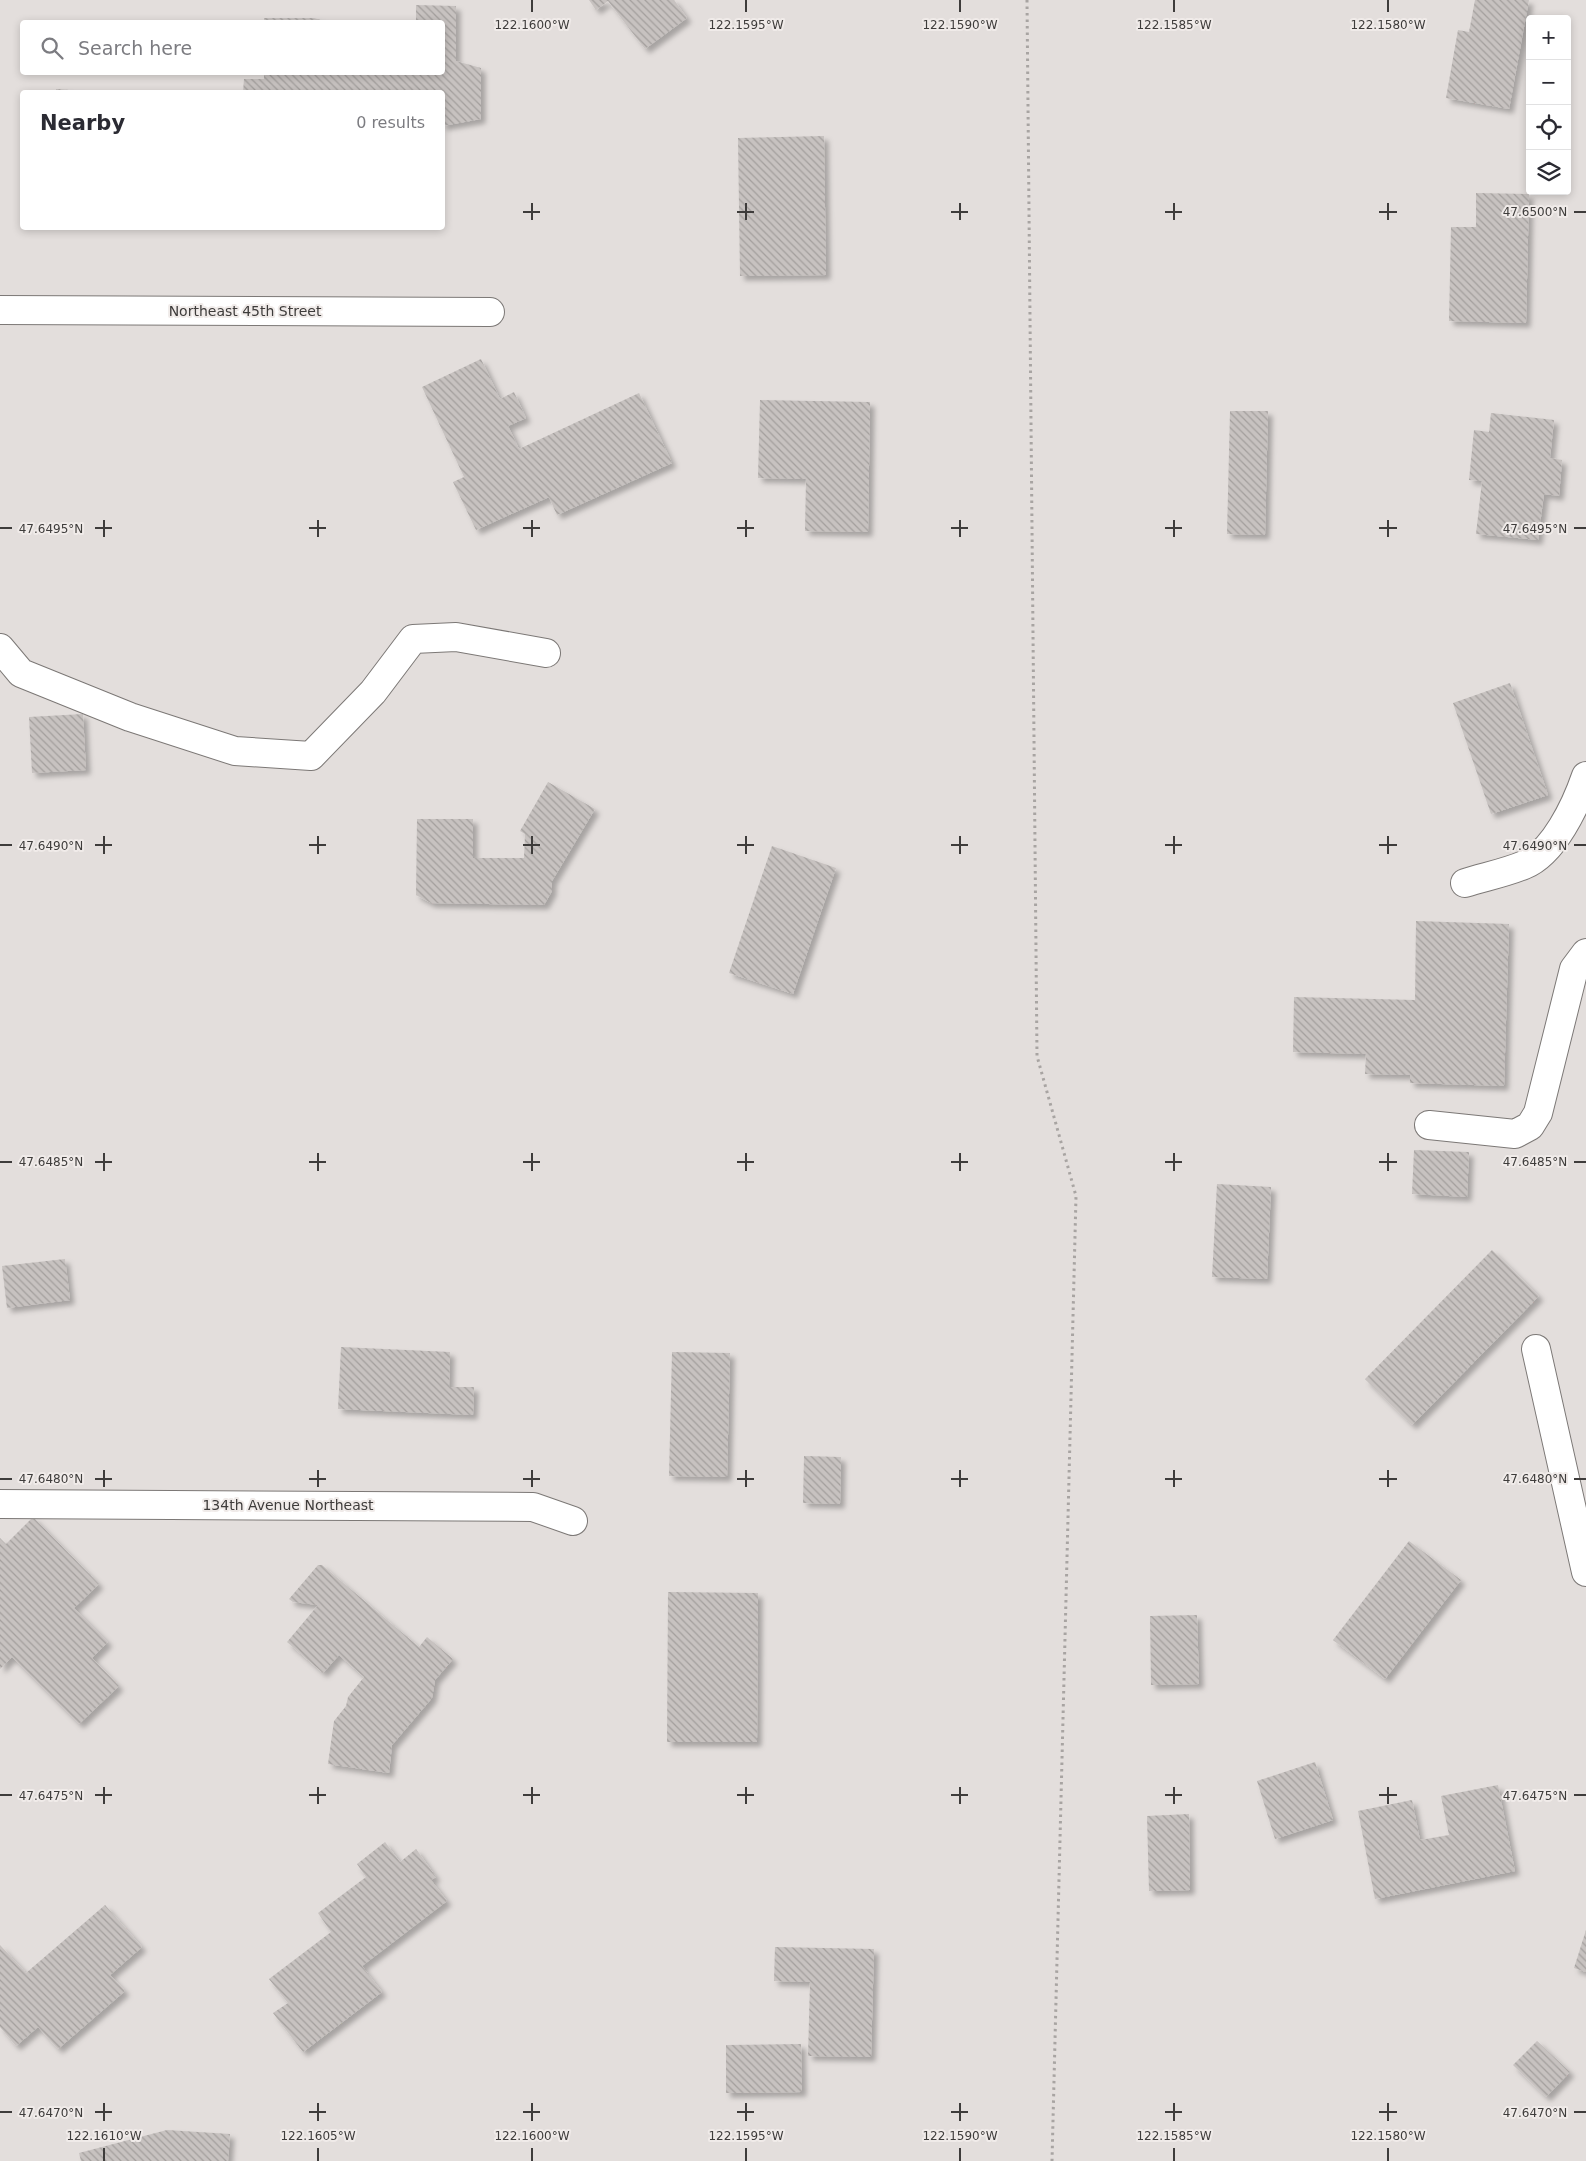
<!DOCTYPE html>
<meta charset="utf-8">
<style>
body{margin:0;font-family:"DejaVu Sans",sans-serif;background:#f7f7f7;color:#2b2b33}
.controls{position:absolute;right:15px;top:15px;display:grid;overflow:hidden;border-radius:5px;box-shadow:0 2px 8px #0003}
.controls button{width:45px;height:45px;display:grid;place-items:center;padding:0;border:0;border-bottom:1px solid #e1e1e2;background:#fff;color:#2b2b33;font:25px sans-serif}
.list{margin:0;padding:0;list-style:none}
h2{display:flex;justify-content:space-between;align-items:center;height:65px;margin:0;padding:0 20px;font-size:21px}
h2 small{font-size:16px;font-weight:400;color:#7c7c81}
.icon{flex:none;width:28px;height:28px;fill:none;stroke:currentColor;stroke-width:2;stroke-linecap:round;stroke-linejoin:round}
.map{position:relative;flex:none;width:1586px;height:2161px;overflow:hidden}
.search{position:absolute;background:#fff;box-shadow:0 2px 8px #0003;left:20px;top:20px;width:425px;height:55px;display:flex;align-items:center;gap:12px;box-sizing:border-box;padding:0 18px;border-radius:5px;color:#7c7c81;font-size:19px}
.panel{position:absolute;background:#fff;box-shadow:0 2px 8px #0003;left:20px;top:90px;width:425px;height:140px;border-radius:5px}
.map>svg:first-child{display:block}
</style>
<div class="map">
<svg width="1586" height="2161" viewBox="0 0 1586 2161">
<defs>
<pattern id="building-back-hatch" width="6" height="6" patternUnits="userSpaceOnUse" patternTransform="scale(1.25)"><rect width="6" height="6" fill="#c7c2c0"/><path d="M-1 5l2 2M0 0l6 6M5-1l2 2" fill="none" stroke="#a39f9d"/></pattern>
<filter id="shadow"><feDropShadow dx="4.5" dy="4.5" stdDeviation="2.5" flood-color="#0004"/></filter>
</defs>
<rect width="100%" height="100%" fill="#e3dedc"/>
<g fill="url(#building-back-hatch)" filter="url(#shadow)">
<path d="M589,0H674L687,18L645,49L608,1L596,10Z"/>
<path d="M1475,0H1529L1509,109L1446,98L1458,30L1469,32Z"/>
<path d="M416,5L456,6V61L481,68V119L442,126V92H243L244,79H264V72H442V22H416Z"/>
<path d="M264,18H314L327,22H264Z"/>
<path d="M56,89L83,91V92H56Z"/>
<path d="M824,136L826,275L740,276L738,138Z"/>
<path d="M1476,193L1529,194L1526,323L1449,321L1451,227H1476Z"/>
<path d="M481,359L500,399L514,392L526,418L508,426L519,449L639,393L672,463L557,515L549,497L476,530L453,482L464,477L422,387Z"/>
<path d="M760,400L870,402L868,532L805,531L806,479L758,478Z"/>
<path d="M1230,411H1268L1265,535L1227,534Z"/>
<path d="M1491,413L1554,420L1550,458L1562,460L1559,496L1544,494L1538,540L1476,534L1482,481L1469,480L1474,430L1489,432Z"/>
<path d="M1510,683L1548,795L1491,814L1453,703Z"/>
<path d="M83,714L86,770L32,773L29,717Z"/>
<path d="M548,782L595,809L552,881V891L544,905L431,903L416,895L417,819H473V858H524L525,834L520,831Z"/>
<path d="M772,846L836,868L793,994L729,973Z"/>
<path d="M1416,921L1509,924L1504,1086L1410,1083V1075L1365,1074L1366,1054L1293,1052L1294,997L1415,1000Z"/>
<path d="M1414,1150L1469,1152L1467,1197L1412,1194Z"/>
<path d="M1217,1184L1271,1187L1267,1279L1212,1277Z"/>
<path d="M1492,1250L1539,1296L1412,1425L1365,1379Z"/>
<path d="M65,1259L70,1300L7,1308L2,1266Z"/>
<path d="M341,1347L450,1352L449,1387H474L473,1415L338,1409Z"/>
<path d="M672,1352L730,1353L727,1477L669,1476Z"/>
<path d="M804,1456L841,1457L840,1504L803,1503Z"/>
<path d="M33,1517L99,1584L74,1608L108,1642L92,1658L119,1686L79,1724L12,1657L0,1669V1538L6,1544Z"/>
<path d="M1409,1541L1461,1580L1385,1679L1333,1640Z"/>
<path d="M318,1565H322L419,1647L427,1637L453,1659L435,1680L432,1698L392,1745L389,1773L328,1764L334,1721L346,1706L348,1697L364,1677L339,1655L323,1673L287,1642L318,1605L293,1602L289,1599Z"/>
<path d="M668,1592L758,1593L757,1742H667Z"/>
<path d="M1197,1615L1199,1684L1151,1685L1150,1616Z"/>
<path d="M1315,1762L1333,1820L1275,1839L1257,1781Z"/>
<path d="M1498,1785L1515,1871L1375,1899L1358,1811L1412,1800L1420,1840L1449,1835L1441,1796Z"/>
<path d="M1189,1814L1190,1890L1149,1891L1147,1816Z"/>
<path d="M385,1842L400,1862L416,1849L436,1877L431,1880L447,1901L362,1966L382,1992L303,2052L273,2013L288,2003L269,1979L331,1932L318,1913L366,1877L357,1864Z"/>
<path d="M105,1905L142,1947L110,1975L125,1991L58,2049L38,2027L16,2046L0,2027V1945L26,1973Z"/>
<path d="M1586,1930V1972L1574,1968Z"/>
<path d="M775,1947L874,1949L871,2057L808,2056L810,1982L774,1981Z"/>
<path d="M1537,2041L1570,2072L1546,2097L1513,2065Z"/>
<path d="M801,2044L802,2092L726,2093V2045Z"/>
<path d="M167,2130L230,2134L228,2161H81L79,2153Z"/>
</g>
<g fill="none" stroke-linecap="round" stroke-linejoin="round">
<g stroke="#7c7876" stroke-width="30">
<g id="minor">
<path d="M0,310L490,312"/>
<path d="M0,648L21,673L130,717L235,751L311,756L373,692L413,639L456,637L546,653"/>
<path d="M1465,883C1484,877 1505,873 1524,865C1554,853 1576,805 1586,776"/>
<path d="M1429,1125L1515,1134L1530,1126L1538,1113L1574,969L1586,953"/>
<path d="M1536,1349L1586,1572"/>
<path d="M0,1504L533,1507L573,1521"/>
</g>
</g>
<path stroke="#a8a4a2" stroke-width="3" stroke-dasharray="2.5 4" stroke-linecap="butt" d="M1027,0L1037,1056L1076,1196L1052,2161"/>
<use href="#minor" stroke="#fff" stroke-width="28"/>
</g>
<path fill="none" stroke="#3e3c3b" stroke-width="2" d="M532,0V12M746,0V12M960,0V12M1174,0V12M1388,0V12M532,203V220M746,203V220M960,203V220M1174,203V220M1388,203V220M523,212H540M737,212H754M951,212H968M1165,212H1182M1379,212H1397M1574,212H1586M104,520V537M318,520V537M532,520V537M746,520V537M960,520V537M1174,520V537M1388,520V537M0,528H12M95,528H112M309,528H326M523,528H540M737,528H754M951,528H968M1165,528H1182M1379,528H1397M1574,528H1586M104,836V854M318,836V854M532,836V854M746,836V854M960,836V854M1174,836V854M1388,836V854M0,845H12M95,845H112M309,845H326M523,845H540M737,845H754M951,845H968M1165,845H1182M1379,845H1397M1574,845H1586M104,1153V1171M318,1153V1171M532,1153V1171M746,1153V1171M960,1153V1171M1174,1153V1171M1388,1153V1171M0,1162H12M95,1162H112M309,1162H326M523,1162H540M737,1162H754M951,1162H968M1165,1162H1182M1379,1162H1397M1574,1162H1586M104,1470V1487M318,1470V1487M532,1470V1487M746,1470V1487M960,1470V1487M1174,1470V1487M1388,1470V1487M0,1479H12M95,1479H112M309,1479H326M523,1479H540M737,1479H754M951,1479H968M1165,1479H1182M1379,1479H1397M1574,1479H1586M104,1787V1804M318,1787V1804M532,1787V1804M746,1787V1804M960,1787V1804M1174,1787V1804M1388,1787V1804M0,1795H12M95,1795H112M309,1795H326M523,1795H540M737,1795H754M951,1795H968M1165,1795H1182M1379,1795H1397M1574,1795H1586M104,2103V2121M318,2103V2121M532,2103V2121M746,2103V2121M960,2103V2121M1174,2103V2121M1388,2103V2121M0,2112H12M95,2112H112M309,2112H326M523,2112H540M737,2112H754M951,2112H968M1165,2112H1182M1379,2112H1397M1574,2112H1586M104,2148V2161M318,2148V2161M532,2148V2161M746,2148V2161M960,2148V2161M1174,2148V2161M1388,2148V2161"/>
<g text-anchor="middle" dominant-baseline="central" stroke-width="4" stroke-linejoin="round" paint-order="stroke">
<g font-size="14" fill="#3e3c3b" stroke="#f0ebe9">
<text x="245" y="311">Northeast 45th Street</text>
<text x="288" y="1505">134th Avenue Northeast</text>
</g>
</g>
<g font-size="12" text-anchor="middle" fill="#3e3c3b" stroke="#f0ebe9" stroke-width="4" stroke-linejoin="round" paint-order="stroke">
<text x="532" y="29">122.1600°W</text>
<text x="746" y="29">122.1595°W</text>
<text x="960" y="29">122.1590°W</text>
<text x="1174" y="29">122.1585°W</text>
<text x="1388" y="29">122.1580°W</text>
<text x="1535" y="216">47.6500°N</text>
<text x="51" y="533">47.6495°N</text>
<text x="1535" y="533">47.6495°N</text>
<text x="51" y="850">47.6490°N</text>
<text x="1535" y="850">47.6490°N</text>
<text x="51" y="1166">47.6485°N</text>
<text x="1535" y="1166">47.6485°N</text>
<text x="51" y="1483">47.6480°N</text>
<text x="1535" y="1483">47.6480°N</text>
<text x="51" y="1800">47.6475°N</text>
<text x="1535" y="1800">47.6475°N</text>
<text x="51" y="2117">47.6470°N</text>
<text x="1535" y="2117">47.6470°N</text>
<text x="104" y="2140">122.1610°W</text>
<text x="318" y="2140">122.1605°W</text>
<text x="532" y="2140">122.1600°W</text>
<text x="746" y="2140">122.1595°W</text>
<text x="960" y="2140">122.1590°W</text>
<text x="1174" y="2140">122.1585°W</text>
<text x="1388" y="2140">122.1580°W</text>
</g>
</svg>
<div class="controls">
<button>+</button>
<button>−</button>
<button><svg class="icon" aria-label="locate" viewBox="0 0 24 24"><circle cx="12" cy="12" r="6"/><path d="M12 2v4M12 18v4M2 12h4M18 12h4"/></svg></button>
<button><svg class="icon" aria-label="layers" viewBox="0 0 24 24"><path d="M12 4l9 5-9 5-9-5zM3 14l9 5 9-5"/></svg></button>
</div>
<div class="search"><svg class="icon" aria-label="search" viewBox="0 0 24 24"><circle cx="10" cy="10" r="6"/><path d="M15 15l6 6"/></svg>Search here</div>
<section class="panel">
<h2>Nearby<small>0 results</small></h2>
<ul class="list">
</ul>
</section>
</div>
